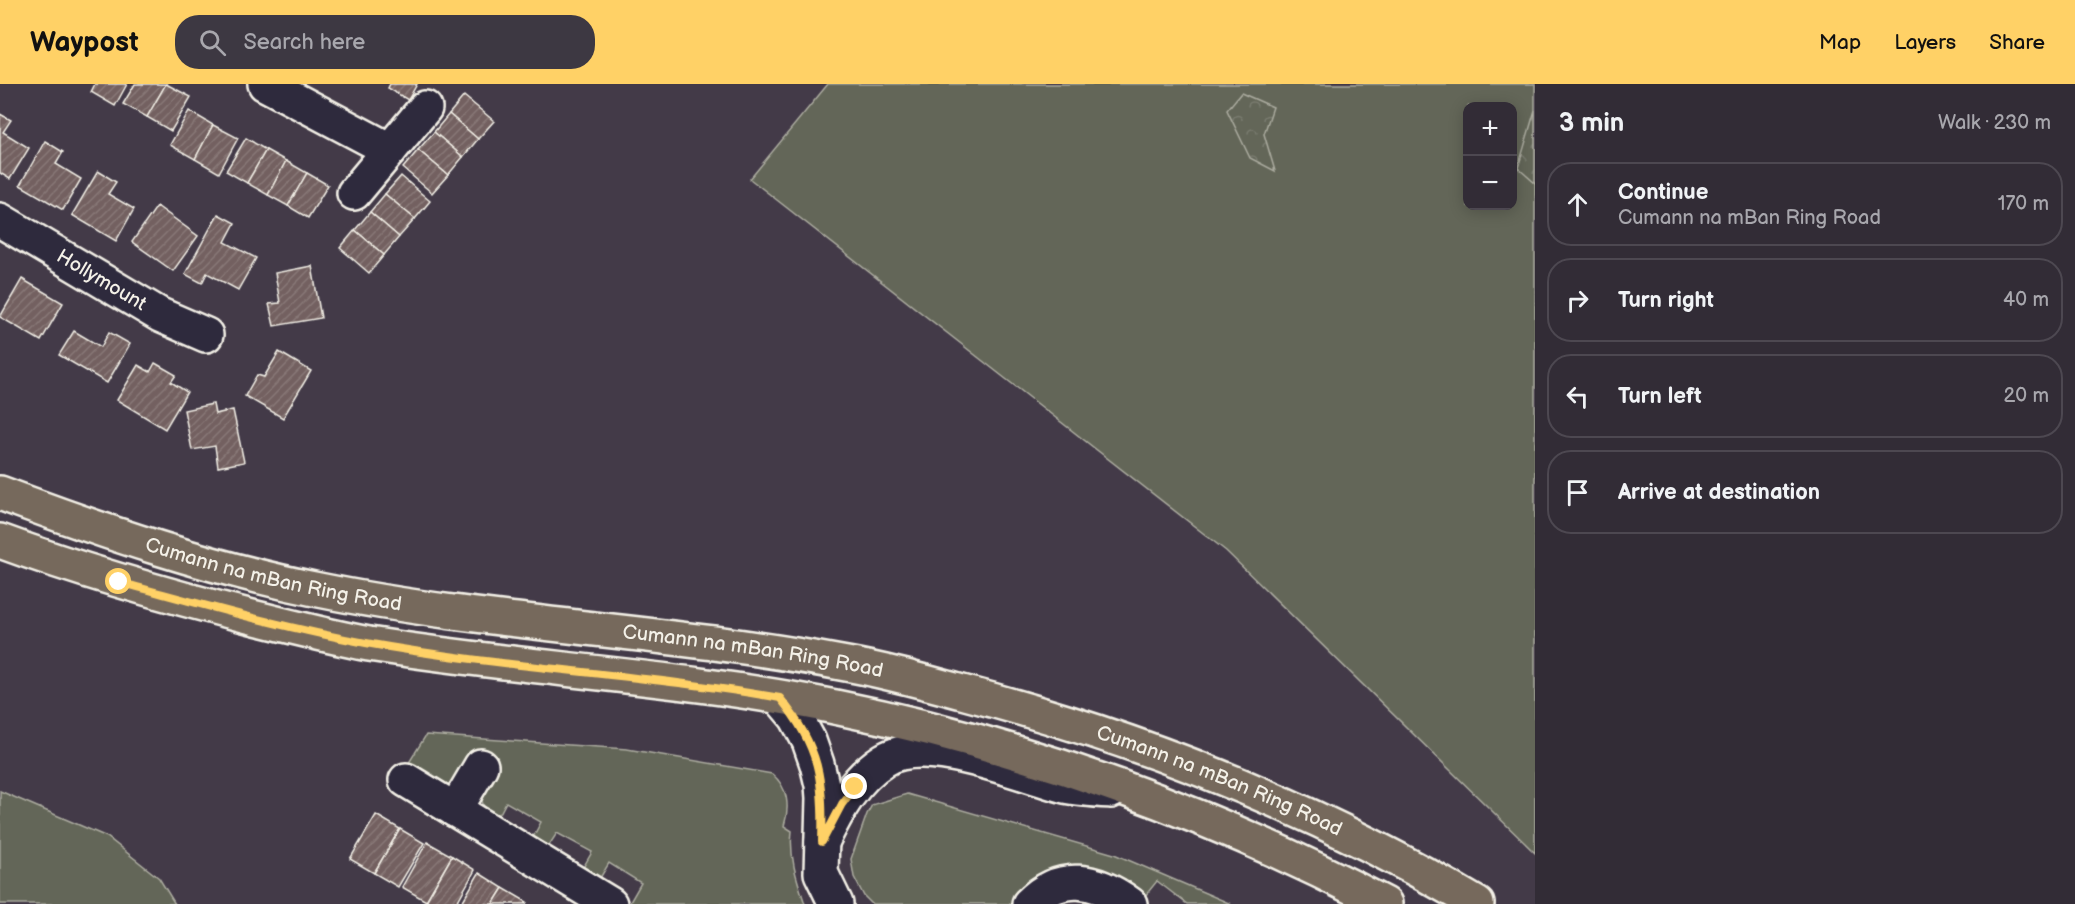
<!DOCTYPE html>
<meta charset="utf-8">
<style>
body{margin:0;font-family:"Balsamiq Sans",sans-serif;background:#3d3842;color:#f1f3f6}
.controls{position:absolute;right:18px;top:18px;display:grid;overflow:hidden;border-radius:12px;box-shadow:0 3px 15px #0003}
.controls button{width:54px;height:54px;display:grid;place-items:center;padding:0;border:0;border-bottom:2px solid #4d4851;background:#322c36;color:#f1f3f6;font:30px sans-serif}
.stop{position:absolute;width:18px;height:18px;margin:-14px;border:4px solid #ffd166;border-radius:50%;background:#fff}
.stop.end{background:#ffd166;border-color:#fff;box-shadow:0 2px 6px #0008}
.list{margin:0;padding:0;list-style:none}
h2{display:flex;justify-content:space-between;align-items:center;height:78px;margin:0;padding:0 24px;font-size:26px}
h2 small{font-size:20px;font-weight:400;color:#a8a7ad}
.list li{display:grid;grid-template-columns:39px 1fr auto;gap:18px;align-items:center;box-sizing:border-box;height:84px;margin:0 12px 12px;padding:0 12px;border:2px solid #4d4851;border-radius:24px}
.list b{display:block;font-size:22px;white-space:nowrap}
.list p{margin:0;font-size:20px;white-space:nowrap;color:#a8a7ad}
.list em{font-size:20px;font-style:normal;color:#a8a7ad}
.icon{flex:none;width:33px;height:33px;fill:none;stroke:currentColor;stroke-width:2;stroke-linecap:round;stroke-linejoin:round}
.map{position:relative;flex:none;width:1535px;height:820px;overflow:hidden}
header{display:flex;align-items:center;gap:36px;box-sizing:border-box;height:84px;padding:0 30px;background:#ffd166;color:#111}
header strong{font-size:28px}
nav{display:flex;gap:33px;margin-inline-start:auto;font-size:21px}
.search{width:420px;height:54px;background:#3d3842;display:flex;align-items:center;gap:15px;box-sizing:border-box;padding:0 21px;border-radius:24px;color:#a8a7ad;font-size:22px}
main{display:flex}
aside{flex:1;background:#322c36}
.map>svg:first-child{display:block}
</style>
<header>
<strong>Waypost</strong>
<div class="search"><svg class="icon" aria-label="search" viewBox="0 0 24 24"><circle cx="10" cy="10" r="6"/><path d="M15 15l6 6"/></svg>Search here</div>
<nav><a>Map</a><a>Layers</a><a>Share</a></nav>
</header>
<main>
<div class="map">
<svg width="1535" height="820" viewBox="0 0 1535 820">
<defs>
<pattern id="forest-crowns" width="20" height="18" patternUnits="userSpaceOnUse" patternTransform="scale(1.5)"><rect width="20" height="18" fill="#636658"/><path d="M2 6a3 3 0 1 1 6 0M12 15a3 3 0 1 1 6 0" fill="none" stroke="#7a7c70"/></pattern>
<pattern id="building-hatch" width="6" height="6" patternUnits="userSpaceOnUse" patternTransform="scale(1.5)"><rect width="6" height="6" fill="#736160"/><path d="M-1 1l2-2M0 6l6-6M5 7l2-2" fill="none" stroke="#887877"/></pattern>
</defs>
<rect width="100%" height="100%" fill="#433a48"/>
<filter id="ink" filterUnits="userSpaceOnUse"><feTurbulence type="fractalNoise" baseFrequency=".0167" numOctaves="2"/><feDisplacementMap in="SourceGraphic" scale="12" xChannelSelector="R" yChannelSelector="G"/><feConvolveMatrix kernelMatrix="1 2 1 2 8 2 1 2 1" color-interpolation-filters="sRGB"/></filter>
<g filter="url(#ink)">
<g fill="#636658" stroke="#acaca0" stroke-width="1.5" fill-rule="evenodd">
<path d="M828,0H1535V769L1226,467L750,95ZM1468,22H1512V122H1468Z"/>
<path d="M426,651L627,665L772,690C788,703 790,723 784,742L792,747C789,773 797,796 805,820H633L630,818L641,799L609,779L597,799L580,789L592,768L557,749L546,766L531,757L541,738L506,718L496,737C486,728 482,723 481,709L458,697L443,702L407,682Z"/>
<path d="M0,707L107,753L159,794L175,820H0Z"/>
<path d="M907,710L1114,770L1231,820H1187L1157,797L1145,812C1139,807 1133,801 1126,798C1105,788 1063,777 1043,789C1031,797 1022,809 1013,820H872L864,812L854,793L851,775L867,730L872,721Z"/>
</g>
<g fill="url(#forest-crowns)" stroke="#acaca0" stroke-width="1.5">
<path d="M1241,9L1273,23L1264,50L1275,87L1250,74L1227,26Z"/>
<path d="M1535,26V99L1518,84Z"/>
</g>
<g fill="url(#building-hatch)" stroke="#f4f1e8" stroke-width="1.5">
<path d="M95,0H127L115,22L91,8Z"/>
<path d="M135,0H166L147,33L123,20Z"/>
<path d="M166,0L191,13L171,47L147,33Z"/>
<path d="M390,0H417L408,16L388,4Z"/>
<path d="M464,12L494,37L478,55L449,30Z"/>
<path d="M189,27L213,41L195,75L170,61Z"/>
<path d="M0,30L11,36L3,48L29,64L10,95L0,89Z"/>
<path d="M449,30L478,55L463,73L434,48Z"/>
<path d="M213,41L238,54L219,89L195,75Z"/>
<path d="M434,48L463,73L448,91L418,66Z"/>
<path d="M246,54L266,66L247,99L226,87Z"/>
<path d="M45,57L63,68L56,80L81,95L63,126L20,101Z"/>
<path d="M266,66L286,77L268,111L247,99Z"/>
<path d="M418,66L448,91L432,109L403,84Z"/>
<path d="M286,77L307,89L288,122L268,111Z"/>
<path d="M98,87L116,98L108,110L134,125L116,157L72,131Z"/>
<path d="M307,89L328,101L308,134L288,122Z"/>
<path d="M401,92L430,117L415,135L385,110Z"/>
<path d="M385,110L415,135L399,153L370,128Z"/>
<path d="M157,122L198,152L173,187L132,158Z"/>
<path d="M370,128L399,153L384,171L355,146Z"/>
<path d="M218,130L235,139L225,158L256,174L238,206L207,189L202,199L185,190Z"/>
<path d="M355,146L384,171L369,189L340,164Z"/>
<path d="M312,182L321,234L274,242L269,220L280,219L275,189Z"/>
<path d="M22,195L63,219L41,257L0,233Z"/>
<path d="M74,247L101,263L109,248L130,260L107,299L59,271Z"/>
<path d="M279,268L311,287L283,334L245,312L257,291L264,293Z"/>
<path d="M155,279L176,291L171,298L187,308L165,345L117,316L138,281L150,288Z"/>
<path d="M213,320L215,330L233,326L244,378L218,383L215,362L192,366L184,326Z"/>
<path d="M376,731L400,745L374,789L350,775Z"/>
<path d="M400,745L424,759L398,803L374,789Z"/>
<path d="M427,758L452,772L426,817L402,803Z"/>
<path d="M452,772L475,786L456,820H431L426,817Z"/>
<path d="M479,789L503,804L493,820H461Z"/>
<path d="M503,804L527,818L526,820H493Z"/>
</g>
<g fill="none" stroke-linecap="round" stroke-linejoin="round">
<g stroke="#f4f1e8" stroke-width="38">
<g id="minor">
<path d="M265,0L390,66"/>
<path d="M354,109L425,24"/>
<path id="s1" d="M0,136L160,231L206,251"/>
<path d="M780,614L796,633L809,657L817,680L822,701L823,714L821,789L836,820"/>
<path d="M406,696L610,820"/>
<path d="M455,726L481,682"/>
<path d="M822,758C837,727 854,695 884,676C926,649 1021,691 1065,702C1080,705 1096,706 1111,707"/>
<path d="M1029,820C1061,787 1096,795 1130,820"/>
</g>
</g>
<g stroke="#f4f1e8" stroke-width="38">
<g id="major">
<path id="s2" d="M0,409C104,448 210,484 319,506C491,541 668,546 841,579C882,586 922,597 962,608C1142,655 1317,725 1477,820"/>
<path d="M0,457C84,488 169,512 256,534C293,543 331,553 369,560C524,585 681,592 835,623C1025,661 1214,730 1385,820"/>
</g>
</g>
<use href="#minor" stroke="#2f2a3d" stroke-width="33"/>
<use href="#major" stroke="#76695c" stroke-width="33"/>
</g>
</g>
<g fill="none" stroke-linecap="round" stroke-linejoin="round" filter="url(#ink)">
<path stroke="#ffd166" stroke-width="8" d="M119,498C201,520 283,544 366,559C503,584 643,590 780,614C820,663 824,696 822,758L842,720L855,703"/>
</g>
<g text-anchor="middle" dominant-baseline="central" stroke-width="4.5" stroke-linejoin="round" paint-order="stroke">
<g font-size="20" fill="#f4f1e8" stroke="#2f2a3d">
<text stroke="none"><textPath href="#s1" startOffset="118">Hollymount</textPath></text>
<text stroke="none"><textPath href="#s2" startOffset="286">Cumann na mBan Ring Road</textPath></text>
<text stroke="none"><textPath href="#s2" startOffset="772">Cumann na mBan Ring Road</textPath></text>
<text stroke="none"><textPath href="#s2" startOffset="1258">Cumann na mBan Ring Road</textPath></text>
</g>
</g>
</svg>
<div class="controls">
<button>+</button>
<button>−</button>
</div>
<div class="stop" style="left:119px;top:498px"></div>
<div class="stop end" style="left:855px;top:703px"></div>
</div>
<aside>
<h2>3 min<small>Walk · 230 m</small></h2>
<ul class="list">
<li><svg class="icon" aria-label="ahead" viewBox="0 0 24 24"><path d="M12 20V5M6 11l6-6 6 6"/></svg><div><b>Continue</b><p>Cumann na mBan Ring Road</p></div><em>170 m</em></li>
<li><svg class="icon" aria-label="right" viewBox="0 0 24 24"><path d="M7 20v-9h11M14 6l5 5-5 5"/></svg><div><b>Turn right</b></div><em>40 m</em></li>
<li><svg class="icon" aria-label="left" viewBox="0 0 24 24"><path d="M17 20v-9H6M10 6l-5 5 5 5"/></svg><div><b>Turn left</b></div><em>20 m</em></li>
<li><svg class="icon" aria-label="arrive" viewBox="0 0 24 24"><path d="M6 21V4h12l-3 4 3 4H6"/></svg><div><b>Arrive at destination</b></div></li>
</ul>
</aside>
</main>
